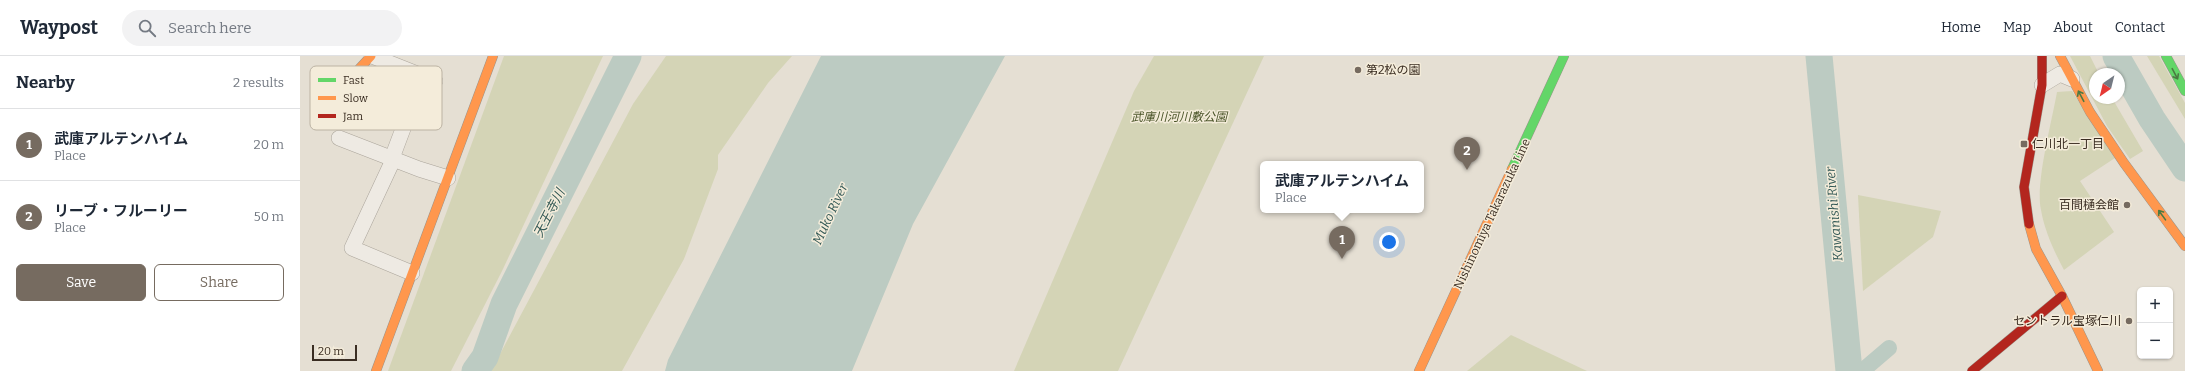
<!DOCTYPE html>
<meta charset="utf-8">
<style>
body{margin:0;font-family:Bitter,"Noto Sans JP",serif;background:#f2f2f3;color:#1f2937}
.controls{position:absolute;right:12px;bottom:12px;display:grid;overflow:hidden;border-radius:6px;box-shadow:0 1px 3px #0004}
.controls button{width:36px;height:36px;display:grid;place-items:center;padding:0;border:0;border-bottom:1px solid #e0e1e3;background:#fff;color:#1f2937;font:20px sans-serif}
.compass{position:absolute;left:1789px;top:12px;width:36px;height:36px;border-radius:50%;background:#fff;box-shadow:0 1px 3px #0004;rotate:215deg}
.scale{position:absolute;left:12px;bottom:10px;width:45px;box-sizing:border-box;padding-left:4px;border:2px solid #3a2d22;border-top:0;font-size:11px;line-height:14px;white-space:nowrap;color:#3a2d22;-webkit-text-stroke:3px #f4ecda;paint-order:stroke}
.you{position:absolute;left:1089px;top:186px;width:14px;height:14px;margin:-10px;border:3px solid #fff;border-radius:50%;background:#1a73e8;box-shadow:0 0 0 6px #1a73e833}
.badge{display:grid;place-items:center;width:26px;height:26px;border-radius:50%;background:#766b60;color:#fff;font-size:13px;font-weight:700}
.pin{position:absolute;translate:-50% -33px;filter:drop-shadow(0 1px 2px #0008)}
.pin::after{content:'';position:absolute;top:21px;width:14px;height:12px;background:inherit;clip-path:polygon(0 0,100% 0,50% 100%)}
.popup{position:absolute;left:960px;top:105px;width:164px;height:52px;box-sizing:border-box;display:grid;place-content:center;border-radius:6px;background:#fff;filter:drop-shadow(0 1px 3px #0005);font-size:13px;white-space:nowrap;color:#747a83}
.popup b{font-size:15px;color:#1f2937}
.popup::after{content:'';position:absolute;left:50%;top:100%;margin-left:-8px;border:8px solid transparent;border-top-color:#fff}
.list{margin:0;padding:0;list-style:none}
h2{display:flex;justify-content:space-between;align-items:center;height:52px;margin:0;padding:0 16px;font-size:17px}
h2 small{font-size:13px;font-weight:400;color:#747a83}
.list li{display:grid;grid-template-columns:26px 1fr auto;gap:12px;align-items:center;box-sizing:border-box;height:72px;padding:0 16px;border-top:1px solid #e0e1e3}
.list b{display:block;font-size:15px;white-space:nowrap}
.list p{margin:0;font-size:13px;white-space:nowrap;color:#747a83}
.list em{font-size:13px;font-style:normal;color:#747a83}
.actions{display:flex;gap:8px;padding:12px 16px}
.actions a{flex:1;padding:9px 0;border:1px solid #766b60;border-radius:6px;text-align:center;font-size:14px;color:#766b60}
.actions .main{background:#766b60;color:#fff}
.icon{flex:none;width:22px;height:22px;fill:none;stroke:currentColor;stroke-width:2;stroke-linecap:round;stroke-linejoin:round}
.map{position:relative;flex:none;width:1885px;height:315px;overflow:hidden}
header{display:flex;align-items:center;gap:24px;box-sizing:border-box;height:56px;padding:0 20px;background:#fff;border-bottom:1px solid #e0e1e3}
header strong{font-size:19px}
nav{display:flex;gap:22px;margin-inline-start:auto;font-size:14px}
.search{width:280px;height:36px;background:#f2f2f3;display:flex;align-items:center;gap:10px;box-sizing:border-box;padding:0 14px;border-radius:22px;color:#747a83;font-size:15px}
main{display:flex}
aside{flex:1;background:#fff}
.map>svg:first-child{display:block}
</style>
<header>
<strong>Waypost</strong>
<div class="search"><svg class="icon" aria-label="search" viewBox="0 0 24 24"><circle cx="10" cy="10" r="6"/><path d="M15 15l6 6"/></svg>Search here</div>
<nav><a>Home</a><a>Map</a><a>About</a><a>Contact</a></nav>
</header>
<main>
<aside>
<h2>Nearby<small>2 results</small></h2>
<ul class="list">
<li><span class="badge">1</span><div><b>武庫アルテンハイム</b><p>Place</p></div><em>20 m</em></li>
<li><span class="badge">2</span><div><b>リーブ・フルーリー</b><p>Place</p></div><em>50 m</em></li>
</ul>
<div class="actions"><a class="main">Save</a><a>Share</a></div>
</aside>
<div class="map">
<svg width="1885" height="315" viewBox="0 0 1885 315">
<rect width="100%" height="100%" fill="#e5dfd3"/>
<g fill="#d4d4b6">
<path d="M204,0H303L202,215L151,315H88Z"/>
<path d="M366,0H492L468,27L418,99V113L384,203L322,315H191L333,48Z"/>
<path d="M854,0H964L818,315H714L834,35Z"/>
<path d="M1770,0H1790L1799,18H1795V42H1812L1843,95L1830,103L1807,70Z"/>
<path d="M1847,0H1859L1885,47V63Z"/>
<path d="M1772,35L1815,102L1780,125L1814,176L1764,214C1754,195 1745,176 1741,154C1735,128 1752,65 1757,36Z"/>
<path d="M1558,139L1641,155L1633,181L1563,235Z"/>
<path d="M1211,279L1287,315H1167Z"/>
</g>
<path fill="#bccbc2" d="M521,0H705L613,168L552,315H365L368,304Z"/>
<g fill="none" stroke-linecap="round" stroke-linejoin="round">
<path stroke="#bccbc2" stroke-width="16" d="M1562,315L1589,292"/>
<g stroke="#bccbc2" stroke-width="27">
<path d="M1519,0L1549,315"/>
<path d="M1816,0L1852,63L1885,112"/>
<path d="M175,315L185,301L204,248L328,0"/>
</g>
<g stroke="#aba59b" stroke-width="16">
<g id="street">
<path d="M72,0L135,25"/>
<path d="M1742,29L1760,18L1772,23"/>
<path d="M39,82L119,113L148,122"/>
<path d="M92,102L112,49"/>
<path d="M94,102L52,192L112,217"/>
</g>
</g>
<g stroke="#9b948b" stroke-width="10">
<g id="fast">
<path d="M1866,0L1885,35"/>
<path d="M1212,113L1264,0"/>
</g>
</g>
<g stroke="#9b948b" stroke-width="10">
<g id="slow">
<path d="M71,0L48,25L123,53"/>
<path d="M1760,0L1790,56L1824,107L1885,190"/>
<path d="M1729,168L1736,193L1762,240L1798,315"/>
<path d="M76,315L193,0"/>
<path d="M1119,315L1212,113"/>
</g>
</g>
<g stroke="#9b948b" stroke-width="10">
<g id="jam">
<path d="M1729,168L1724,131L1742,29V0"/>
<path d="M1672,315L1762,240"/>
</g>
</g>
<use href="#street" stroke="#eeeae3" stroke-width="15"/>
<use href="#fast" stroke="#63d668" stroke-width="9"/>
<use href="#slow" stroke="#ff974d" stroke-width="9"/>
<use href="#jam" stroke="#b3261e" stroke-width="9"/>
</g>
<defs><path id="oneway-shaft" d="M-6 0H5M1.5-3L5.5 0L1.5 3" fill="none" stroke-width="1.6" stroke-linecap="round" stroke-linejoin="round"/></defs>
<g stroke="#4c7942">
<use href="#oneway-shaft" transform="translate(1875 18) rotate(62)"/>
<use href="#oneway-shaft" transform="translate(1781 40) rotate(-118)"/>
<use href="#oneway-shaft" transform="translate(1862 159) rotate(-126)"/>
</g>
<g fill="#766b60" stroke="#f4ecda" stroke-width="1.5">
<circle cx="1058" cy="14" r="4"/>
<rect x="1720" y="84" width="8" height="8" rx="2"/>
<circle cx="1827" cy="149" r="4"/>
<circle cx="1829" cy="265" r="4"/>
</g>
<g text-anchor="middle" dominant-baseline="central" stroke-width="3" stroke-linejoin="round" paint-order="stroke">
<g font-size="12" fill="#3a2d22" stroke="#f4ecda" text-anchor="start">
<text x="1066" y="14">第2松の園</text>
<text x="1732" y="88">仁川北一丁目</text>
<text x="1819" y="149" text-anchor="end">百間樋会館</text>
<text x="1821" y="265" text-anchor="end">セントラル宝塚仁川</text>
</g>
<g font-size="12" font-style="italic" fill="#4b552a" stroke="#f4ecda">
<text x="879" y="61">武庫川河川敷公園</text>
</g>
<g font-size="12" fill="#3a2d22" stroke="#f4ecda">
<text transform="translate(1192 158) rotate(-65)">Nishinomiya Takarazuka Line</text>
</g>
<g font-size="13" font-style="italic" fill="#335956" stroke="#f4ecda">
<text transform="translate(249 157) rotate(-63)">天王寺川</text>
<text transform="translate(530 158) rotate(-65)">Muko River</text>
<text transform="translate(1534 158) rotate(-95)">Kawanishi River</text>
</g>
</g>
<rect x="10" y="10" width="132" height="64" rx="6" fill="#f4ecda" stroke="#bcb3a3" stroke-width="1"/>
<rect x="18" y="22" width="18" height="4" fill="#63d668"/>
<rect x="18" y="40" width="18" height="4" fill="#ff974d"/>
<rect x="18" y="58" width="18" height="4" fill="#b3261e"/>
<g font-size="11" fill="#3a2d22">
<text x="43" y="28">Fast</text>
<text x="43" y="46">Slow</text>
<text x="43" y="64">Jam</text>
</g>
</svg>
<div class="controls">
<button>+</button>
<button>−</button>
</div>
<svg class="compass" viewBox="-18 -18 36 36"><path d="M0-13l5 13h-10z" fill="#e53935"/><path d="M0 13l5-13h-10z" fill="#747a83"/></svg>
<div class="scale">20 m</div>
<div class="you"></div>
<div class="pin badge" style="left:1042px;top:203px">1</div>
<div class="popup"><b>武庫アルテンハイム</b>Place</div>
<div class="pin badge" style="left:1167px;top:114px">2</div>
</div>
</main>
